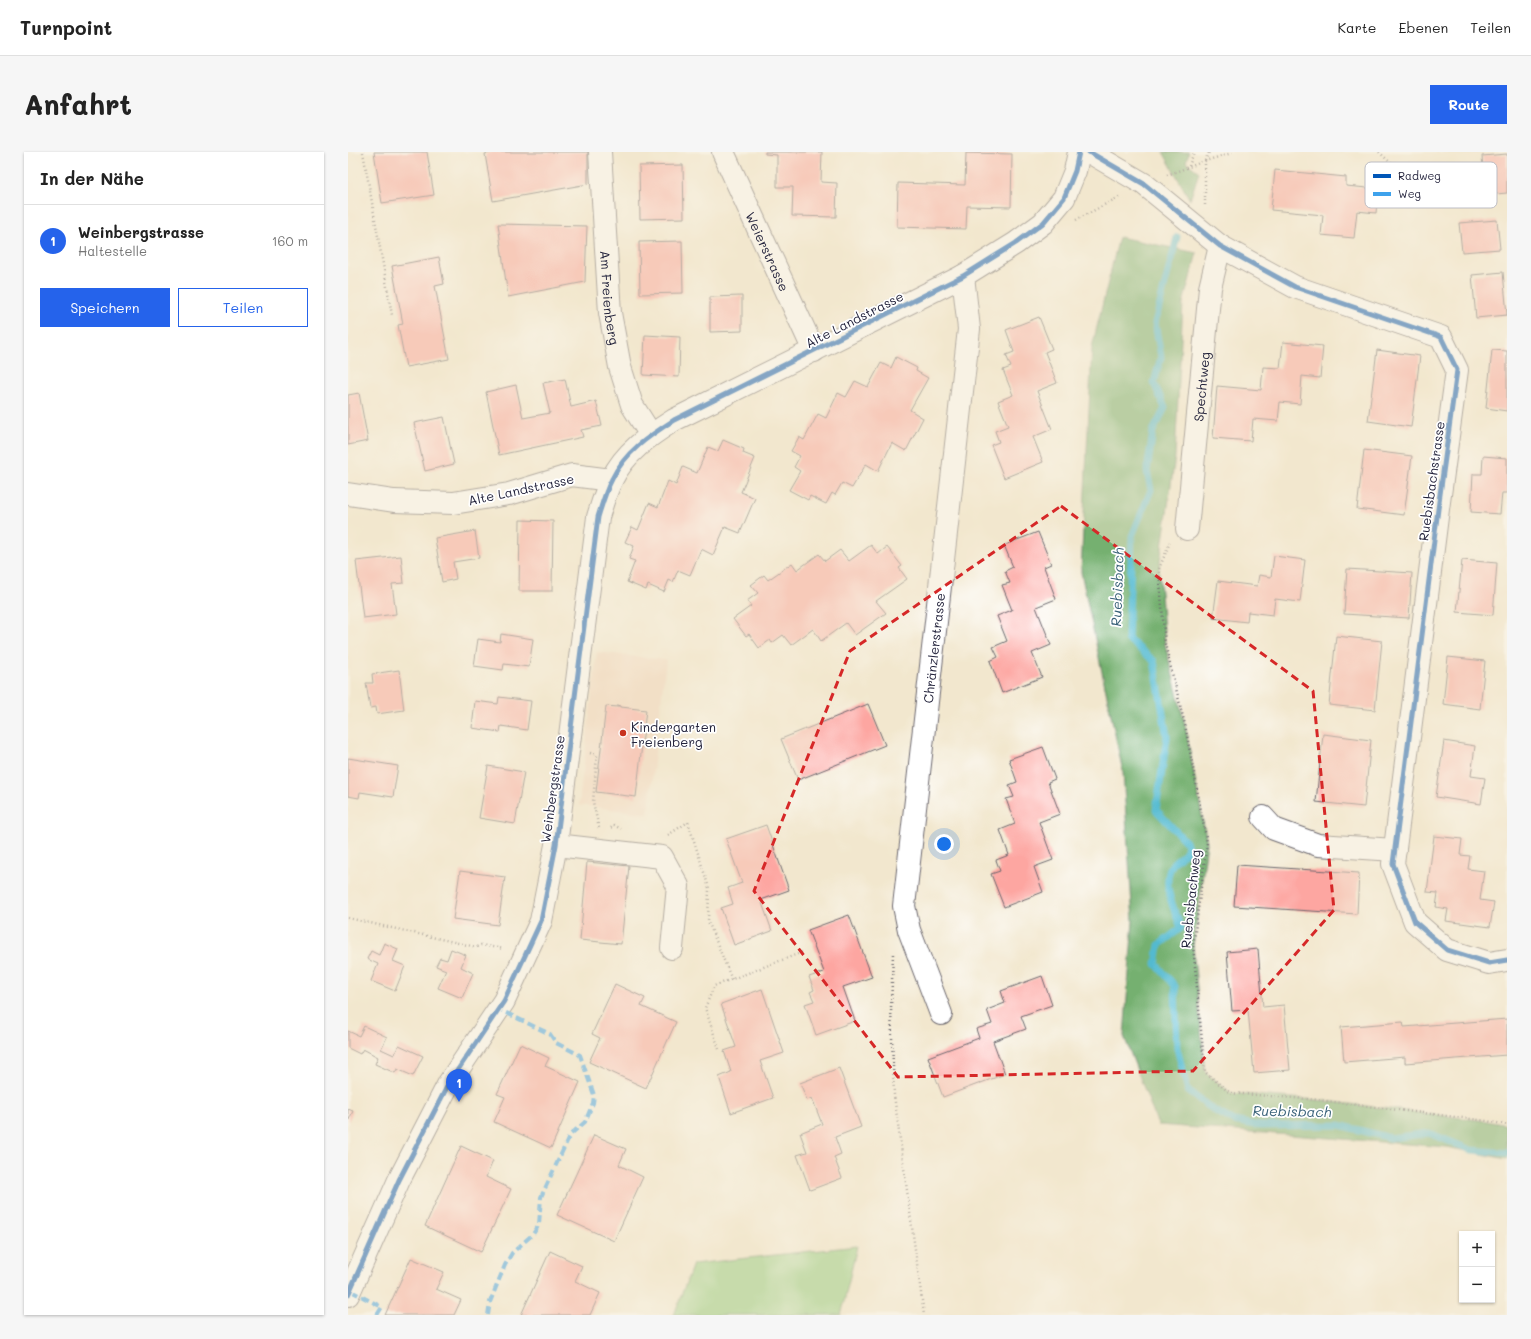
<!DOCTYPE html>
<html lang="de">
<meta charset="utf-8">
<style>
body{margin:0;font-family:Mali,sans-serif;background:#f6f6f6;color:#222}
.controls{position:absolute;right:12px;bottom:12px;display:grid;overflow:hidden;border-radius:0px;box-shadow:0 1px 3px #0004}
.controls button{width:36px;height:36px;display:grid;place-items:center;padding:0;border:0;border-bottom:1px solid #e0e0e0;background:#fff;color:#222;font:20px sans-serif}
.you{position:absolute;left:596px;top:692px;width:14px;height:14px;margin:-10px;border:3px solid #fff;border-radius:50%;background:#1a73e8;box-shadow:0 0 0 6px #1a73e833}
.badge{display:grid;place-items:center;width:26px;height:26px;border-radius:50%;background:#2563eb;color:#fff;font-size:13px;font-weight:700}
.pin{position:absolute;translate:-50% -33px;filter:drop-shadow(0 1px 2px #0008)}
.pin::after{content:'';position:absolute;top:21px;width:14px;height:12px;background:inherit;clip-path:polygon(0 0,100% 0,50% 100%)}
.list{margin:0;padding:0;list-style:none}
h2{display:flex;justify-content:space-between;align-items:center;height:52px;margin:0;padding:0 16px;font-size:17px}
h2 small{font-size:13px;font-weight:400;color:#767676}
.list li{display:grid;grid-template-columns:26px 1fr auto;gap:12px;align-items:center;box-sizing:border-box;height:72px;padding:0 16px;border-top:1px solid #e0e0e0}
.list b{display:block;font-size:15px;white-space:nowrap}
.list p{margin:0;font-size:13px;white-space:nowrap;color:#767676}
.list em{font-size:13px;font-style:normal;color:#767676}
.actions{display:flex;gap:8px;padding:12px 16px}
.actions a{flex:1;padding:9px 0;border:1px solid #2563eb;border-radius:0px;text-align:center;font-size:14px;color:#2563eb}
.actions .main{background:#2563eb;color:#fff}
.map{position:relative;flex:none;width:1159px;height:1163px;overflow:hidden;border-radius:0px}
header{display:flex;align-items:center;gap:24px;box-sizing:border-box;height:56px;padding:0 20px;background:#fff;border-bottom:1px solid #e0e0e0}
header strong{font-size:19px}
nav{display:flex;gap:22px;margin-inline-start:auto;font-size:14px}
.intro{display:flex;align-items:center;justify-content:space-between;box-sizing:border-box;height:96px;padding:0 24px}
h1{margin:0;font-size:28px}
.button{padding:10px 18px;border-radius:0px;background:#2563eb;color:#fff;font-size:14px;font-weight:700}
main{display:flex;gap:24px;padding:0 24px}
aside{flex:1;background:#fff;border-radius:0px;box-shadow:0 1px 3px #0004}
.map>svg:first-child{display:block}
</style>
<header>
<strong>Turnpoint</strong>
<nav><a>Karte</a><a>Ebenen</a><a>Teilen</a></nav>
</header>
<div class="intro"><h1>Anfahrt</h1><a class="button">Route</a></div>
<main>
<aside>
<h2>In der Nähe<small></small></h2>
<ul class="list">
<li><span class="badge">1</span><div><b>Weinbergstrasse</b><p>Haltestelle</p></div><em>160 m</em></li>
</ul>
<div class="actions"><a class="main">Speichern</a><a>Teilen</a></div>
</aside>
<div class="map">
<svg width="1159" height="1163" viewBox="0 0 1159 1163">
<rect width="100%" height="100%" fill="#fff"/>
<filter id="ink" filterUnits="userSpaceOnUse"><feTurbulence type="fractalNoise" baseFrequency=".025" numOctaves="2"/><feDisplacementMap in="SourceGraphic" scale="8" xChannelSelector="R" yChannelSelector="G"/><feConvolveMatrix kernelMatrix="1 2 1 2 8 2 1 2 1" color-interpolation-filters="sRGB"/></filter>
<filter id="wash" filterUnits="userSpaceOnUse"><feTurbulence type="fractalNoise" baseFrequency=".012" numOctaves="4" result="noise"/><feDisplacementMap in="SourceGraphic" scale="16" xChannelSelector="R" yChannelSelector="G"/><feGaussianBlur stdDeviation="0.9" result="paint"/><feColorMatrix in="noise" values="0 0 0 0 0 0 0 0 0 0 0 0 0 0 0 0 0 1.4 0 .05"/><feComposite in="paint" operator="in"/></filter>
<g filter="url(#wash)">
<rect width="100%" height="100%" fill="#f2e7ce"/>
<path fill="#f2d5bd" d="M249,500L318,508L300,662L231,653Z"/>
<path fill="#92cd81" stroke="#5a785e" d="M509,1094L493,1163H326L345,1112Z"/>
<g fill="#75b06f" stroke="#4c6955">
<path d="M815,0H841L838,10L851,20L842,48Z"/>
<path d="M771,85L849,101L835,151L827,305L811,417L817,492L837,573L859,691L845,794L857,920L883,941L970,948L1139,969L1159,973V1007L1098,995L810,973L776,884L785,769L775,620L733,420L744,195Z"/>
</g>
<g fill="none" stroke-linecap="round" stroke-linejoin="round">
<path stroke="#53bad0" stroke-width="7" d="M829,85L807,171L813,205L806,231L817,256L805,279L799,319L803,338L784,384L780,487L806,509L819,585L808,658L838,690L840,695C837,706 828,705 824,713C813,733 826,756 833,776L811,793L808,812L827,834L829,896L840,939L867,959L886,969L912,974L991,973L1043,986L1081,981L1123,998L1159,1001"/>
</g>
<g id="blocks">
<g fill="#fda6a1">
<path d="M26,0H79L86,43L34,51Z"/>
<path d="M145,0H240V32L145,49L137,2Z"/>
<path d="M417,0H474L473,30L489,31L488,65L444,64L445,35H429V3L417,2Z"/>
<path d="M618,1L664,2L663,55L619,54L618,77L549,75L550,31L617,33Z"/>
<path d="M1159,2V41L1137,43L1134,4Z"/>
<path d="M335,13L336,66L292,67L291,14Z"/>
<path d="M927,18L998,25V34L1030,37L1028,61L1009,59L1006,86L973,83L975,63L923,58Z"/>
<path d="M1149,68L1152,97L1114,100L1111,71Z"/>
<path d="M150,72L239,74L237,130L160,145Z"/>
<path d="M334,89L335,141L292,142L291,90Z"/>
<path d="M91,105L96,132L87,134L101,207L58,215L50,173L55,172L44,114Z"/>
<path d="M1155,120L1159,163L1128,166L1124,123Z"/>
<path d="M394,144V179L362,180V145Z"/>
<path d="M691,165L704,197L697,200L709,231L689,239L704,277L685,285L695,310L656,326L643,293L651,290L647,279L660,274L650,249L665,243L655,218L663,215L658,203L666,200L658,178Z"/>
<path d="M297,183L332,185L331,225L295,223Z"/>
<path d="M935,190L975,194L972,226L954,224L952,252L932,250L930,269L905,267L903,289L865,286L869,234L913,238L915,215L932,216Z"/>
<path d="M1029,198L1072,204L1063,275L1020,269Z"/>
<path d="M1144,198L1159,199V259L1138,256Z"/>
<path d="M548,205L569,216L568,219L580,226L562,258L575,266L558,299L544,291L530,319L518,312L504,336L494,331L487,343L484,341L478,352L462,344L460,348L441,338L452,319L446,315L452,304L443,299L451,285L456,288L470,262L478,266L490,241L498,245L507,229L520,235L533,211L543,216Z"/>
<path d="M217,227L223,255L248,249L254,274L233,278L235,285L151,303L138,240L168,233L175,266L202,261L195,231Z"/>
<path d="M11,241L20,289L0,293V243Z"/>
<path d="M96,265L106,312L77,319L66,271Z"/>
<path d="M375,288L396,297L395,301L407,306L393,340L407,346L392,381L377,375L365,403L353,397L342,423L330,418L325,430L321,428L316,440L300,433L298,438L279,430L287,409L281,407L286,394L277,390L284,375L290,378L301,351L310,355L320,329L328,333L335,315L349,321L360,295L370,299Z"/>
<path d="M1016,298L1064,304L1056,363L1009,357Z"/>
<path d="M1135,304L1159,306V341H1154L1152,362L1123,360L1125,322H1134Z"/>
<path d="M172,368L205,369L204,439H171Z"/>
<path d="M127,379L131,406L105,410L108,427L94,430L87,386Z"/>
<path d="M690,380L703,412L696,415L708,447L688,455L703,493L684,501L694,525L654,541L642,509L650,505L645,495L659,489L649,464L664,458L654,433L662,431L657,419L665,415L656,393Z"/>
<path d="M523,393L530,402L539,395L554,414L551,416L559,427L528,449L538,461L507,483L498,471L473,489L465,477L443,493L435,483L424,491L422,488L411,496L401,482L398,484L385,467L403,454L399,449L410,441L403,433L416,423L420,428L444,411L449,418L471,402L477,409L492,398L501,409Z"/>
<path d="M53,404L56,431L44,432L48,462L15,466L8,409Z"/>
<path d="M926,404L957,408L952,450L927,447L925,463L900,460L899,470L865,466L870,429L909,434L911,423L923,425Z"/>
<path d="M1114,408L1149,411L1145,463L1109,460Z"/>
<path d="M999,417L1064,421L1061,466L996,462Z"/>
<path d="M153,482L185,487L181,515L156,512L155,518L126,514L130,487L152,490Z"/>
<path d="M988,484L1034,489L1027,558L981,553Z"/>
<path d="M1100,505L1137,509L1132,557L1095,552Z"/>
<path d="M51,518L56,558L29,562L28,555L22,556L18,531H25L24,522Z"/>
<path d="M151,545L183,549L179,578L153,574L152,580L124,576L127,549L150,552Z"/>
<path d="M520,552L537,593L450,628L433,587Z"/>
<path d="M270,553L273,554V555L298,558L288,645L248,640L258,554L270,555Z"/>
<path d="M975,582L1023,588L1016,655L968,650Z"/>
<path d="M1096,589L1127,594L1123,624L1137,626L1133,652L1088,645Z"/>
<path d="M695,595L707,627L700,630L712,662L691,670L705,708L686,715L695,740L656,755L643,722L652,719L648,708L661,703L652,678L667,672L658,647L666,645L661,633L669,630L661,607Z"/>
<path d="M0,606L50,614L45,645L12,640L11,646L0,644Z"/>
<path d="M140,614L176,620L167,672L131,666Z"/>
<path d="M418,673L441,738L413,748L424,779L386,793L373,756L385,752L380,736L394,731L378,687Z"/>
<path d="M1086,684L1114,687L1112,703L1122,704L1120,717L1136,719L1132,748L1146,750L1142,775L1098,769L1100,757L1088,755L1090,741L1079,740Z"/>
<path d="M239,710L281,714L273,792L232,788Z"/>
<path d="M889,713L1011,721L1009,762L886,754Z"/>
<path d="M112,719L157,725L150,773L105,767Z"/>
<path d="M501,763L524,825L495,835L507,869L468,883L457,852L466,849L462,840L466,838L461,825L476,820L460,778Z"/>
<path d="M36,791L50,797L45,809L57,814L47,839L23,829L30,812L19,807L23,799L31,803Z"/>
<path d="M103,797L118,803L113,815L125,821L114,846L90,836L98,818L88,814L92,806L99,808Z"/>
<path d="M910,797L915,855L936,853L942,918L906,921L900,858L884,859L879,800Z"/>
<path d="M694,824L704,853L673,864L678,877L645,889L657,922L595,945L580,905L631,886L628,877L644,872L639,858L657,851L653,839Z"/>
<path d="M267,832L297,846L293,854L328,870L298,936L241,910L252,886L244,882Z"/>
<path d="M414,837L436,901L412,909L425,946L383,961L371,925L383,920L376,899L388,895L373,852Z"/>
<path d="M1159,867V903L1057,911V905L996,910L993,875L1055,870L1056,875Z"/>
<path d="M16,874L39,885L33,897L46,903L51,893L75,904L65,924L49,917L47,921L27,912L30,905L15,897L12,902L0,896V879L11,884Z"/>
<path d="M172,892L201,906L197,914L232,930L203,996L146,970L157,945L149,942Z"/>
<path d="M491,916L513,975L487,985L493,1002L486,1005L494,1026L462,1038L449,1003L459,1000L452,981L474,972L464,946L459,948L452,931Z"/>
<path d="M0,957L5,959L0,970Z"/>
<path d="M246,983L278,997L271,1013L295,1025L266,1089L209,1063Z"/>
<path d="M113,994L145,1009L138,1025L163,1037L133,1100L77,1074Z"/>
<path d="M202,1099L234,1114L227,1129L252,1141L242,1163H173Z"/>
<path d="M63,1106L96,1120L88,1137L113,1148L106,1163H37Z"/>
</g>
</g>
</g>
<g filter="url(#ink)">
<use href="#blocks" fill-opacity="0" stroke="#6b676e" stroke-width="1"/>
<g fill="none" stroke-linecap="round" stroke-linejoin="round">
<g stroke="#6b676e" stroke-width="24">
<g id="minor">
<path id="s1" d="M252,0L262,161L272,215L284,253L303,283"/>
<path id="s2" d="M375,0L466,199"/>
<path d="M741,0L796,32L872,94L947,135L1093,185L1109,218L1090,357L1045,712L1067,770L1099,798L1141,811L1159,808"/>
<path d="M0,342L46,349L105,351L161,342L224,323L263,328"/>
<path id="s3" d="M839,377L862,136L872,94"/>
<path d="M915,665L926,677L970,693L1047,698"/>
<path d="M208,693L314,705L330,734L324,796"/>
<path id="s4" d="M593,862L561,778L556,754L621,177L615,124"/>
<path d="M0,1143L51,1028L101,931L156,849L193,769L208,693L250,365C254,352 258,338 264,327C277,300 301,284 326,268L615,124L668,91L695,71L716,46L727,19L731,0"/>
</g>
</g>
<g stroke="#6b676e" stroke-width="2.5" stroke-dasharray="1 3" stroke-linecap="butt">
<path d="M15,0L44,163"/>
<path d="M1031,0L1049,17"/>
<path d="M841,14L846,0"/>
<path d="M819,23L857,9L887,0"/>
<path d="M857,53V9L861,0"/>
<path d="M728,68L773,44"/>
<path d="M822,390L811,417L817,492L837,573L859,691L845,794L857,920L882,941L970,948L1139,969L1159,973"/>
<path d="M242,601L249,603L245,650L251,676"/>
<path d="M263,676L266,673L273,677"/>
<path d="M320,683L340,670L361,736L360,769L384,828"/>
<path d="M0,766L128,795L133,793L156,797"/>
<path d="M545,802L543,856L546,943L576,1163"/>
<path d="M371,897L357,856L366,834L455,800"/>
</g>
<use href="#minor" stroke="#fff" stroke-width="22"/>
<g stroke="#3ea2ec" stroke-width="4" stroke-dasharray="8 4" stroke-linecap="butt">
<path d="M3,1139L34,1155L29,1163"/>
<path d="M140,1163L142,1150L157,1113L164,1101L185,1082L191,1073L193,1045L222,983L237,970L245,951L246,943L232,903L208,891L202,882L150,857"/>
</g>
<g stroke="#fff" stroke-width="8">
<g id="cycleway">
<path d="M741,0L796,32L872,94L947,135L1093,185L1109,218L1090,357L1045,712L1067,770L1099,798L1141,811L1159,808"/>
<path d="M0,1143L51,1028L101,931L156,849L193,769L208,693L250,365C254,352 258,338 264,327C277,300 301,284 326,268L615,124L668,91L695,71L716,46L727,19L731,0"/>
</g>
</g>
<use href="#cycleway" stroke="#0057b8" stroke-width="5"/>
</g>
</g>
<path d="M0 0H1159V1163H0ZM713,354L965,539L986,758L845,919L550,925L406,739L502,499Z" fill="#f2e7ce" fill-opacity=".55" fill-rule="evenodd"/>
<path fill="none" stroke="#d62828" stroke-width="3" stroke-dasharray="8 5" stroke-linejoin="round" d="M713,354L965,539L986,758L845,919L550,925L406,739L502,499Z"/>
<circle fill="#c8321e" stroke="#fff" stroke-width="1.5" cx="275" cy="581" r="4"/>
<g text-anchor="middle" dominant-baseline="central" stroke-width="3.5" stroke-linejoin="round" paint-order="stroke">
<g font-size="13" fill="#22223b" stroke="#fff">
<text stroke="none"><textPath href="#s2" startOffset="109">Weierstrasse</textPath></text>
<text stroke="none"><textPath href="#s1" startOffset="146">Am Freienberg</textPath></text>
<text transform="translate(506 167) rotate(-27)">Alte Landstrasse</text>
<text stroke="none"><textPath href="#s3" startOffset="143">Spechtweg</textPath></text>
<text transform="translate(1083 329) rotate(-82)">Ruebisbachstrasse</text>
<text transform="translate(173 337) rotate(-12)">Alte Landstrasse</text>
<text stroke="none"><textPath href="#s4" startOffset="374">Chränzlerstrasse</textPath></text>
<text transform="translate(204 637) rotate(-82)">Weinbergstrasse</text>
<text transform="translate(842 747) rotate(-84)">Ruebisbachweg</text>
</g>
<g font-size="13" fill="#22223b" stroke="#fff" text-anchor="start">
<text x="283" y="574">Kindergarten<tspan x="283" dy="15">Freienberg</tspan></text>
</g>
<g font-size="14" font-style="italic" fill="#365f77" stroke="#fff">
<text transform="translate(769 435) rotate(-88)">Ruebisbach</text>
<text transform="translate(944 959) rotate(1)">Ruebisbach</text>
</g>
</g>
<rect x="1017" y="10" width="132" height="46" rx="6" fill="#fff" stroke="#bdbdc4" stroke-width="1"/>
<rect x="1025" y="22" width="18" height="4" fill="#0057b8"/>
<rect x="1025" y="40" width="18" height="4" fill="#3ea2ec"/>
<g font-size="11" fill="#22223b">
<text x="1050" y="28">Radweg</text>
<text x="1050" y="46">Weg</text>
</g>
</svg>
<div class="controls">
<button>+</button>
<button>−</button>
</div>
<div class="you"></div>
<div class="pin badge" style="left:111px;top:950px">1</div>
</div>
</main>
